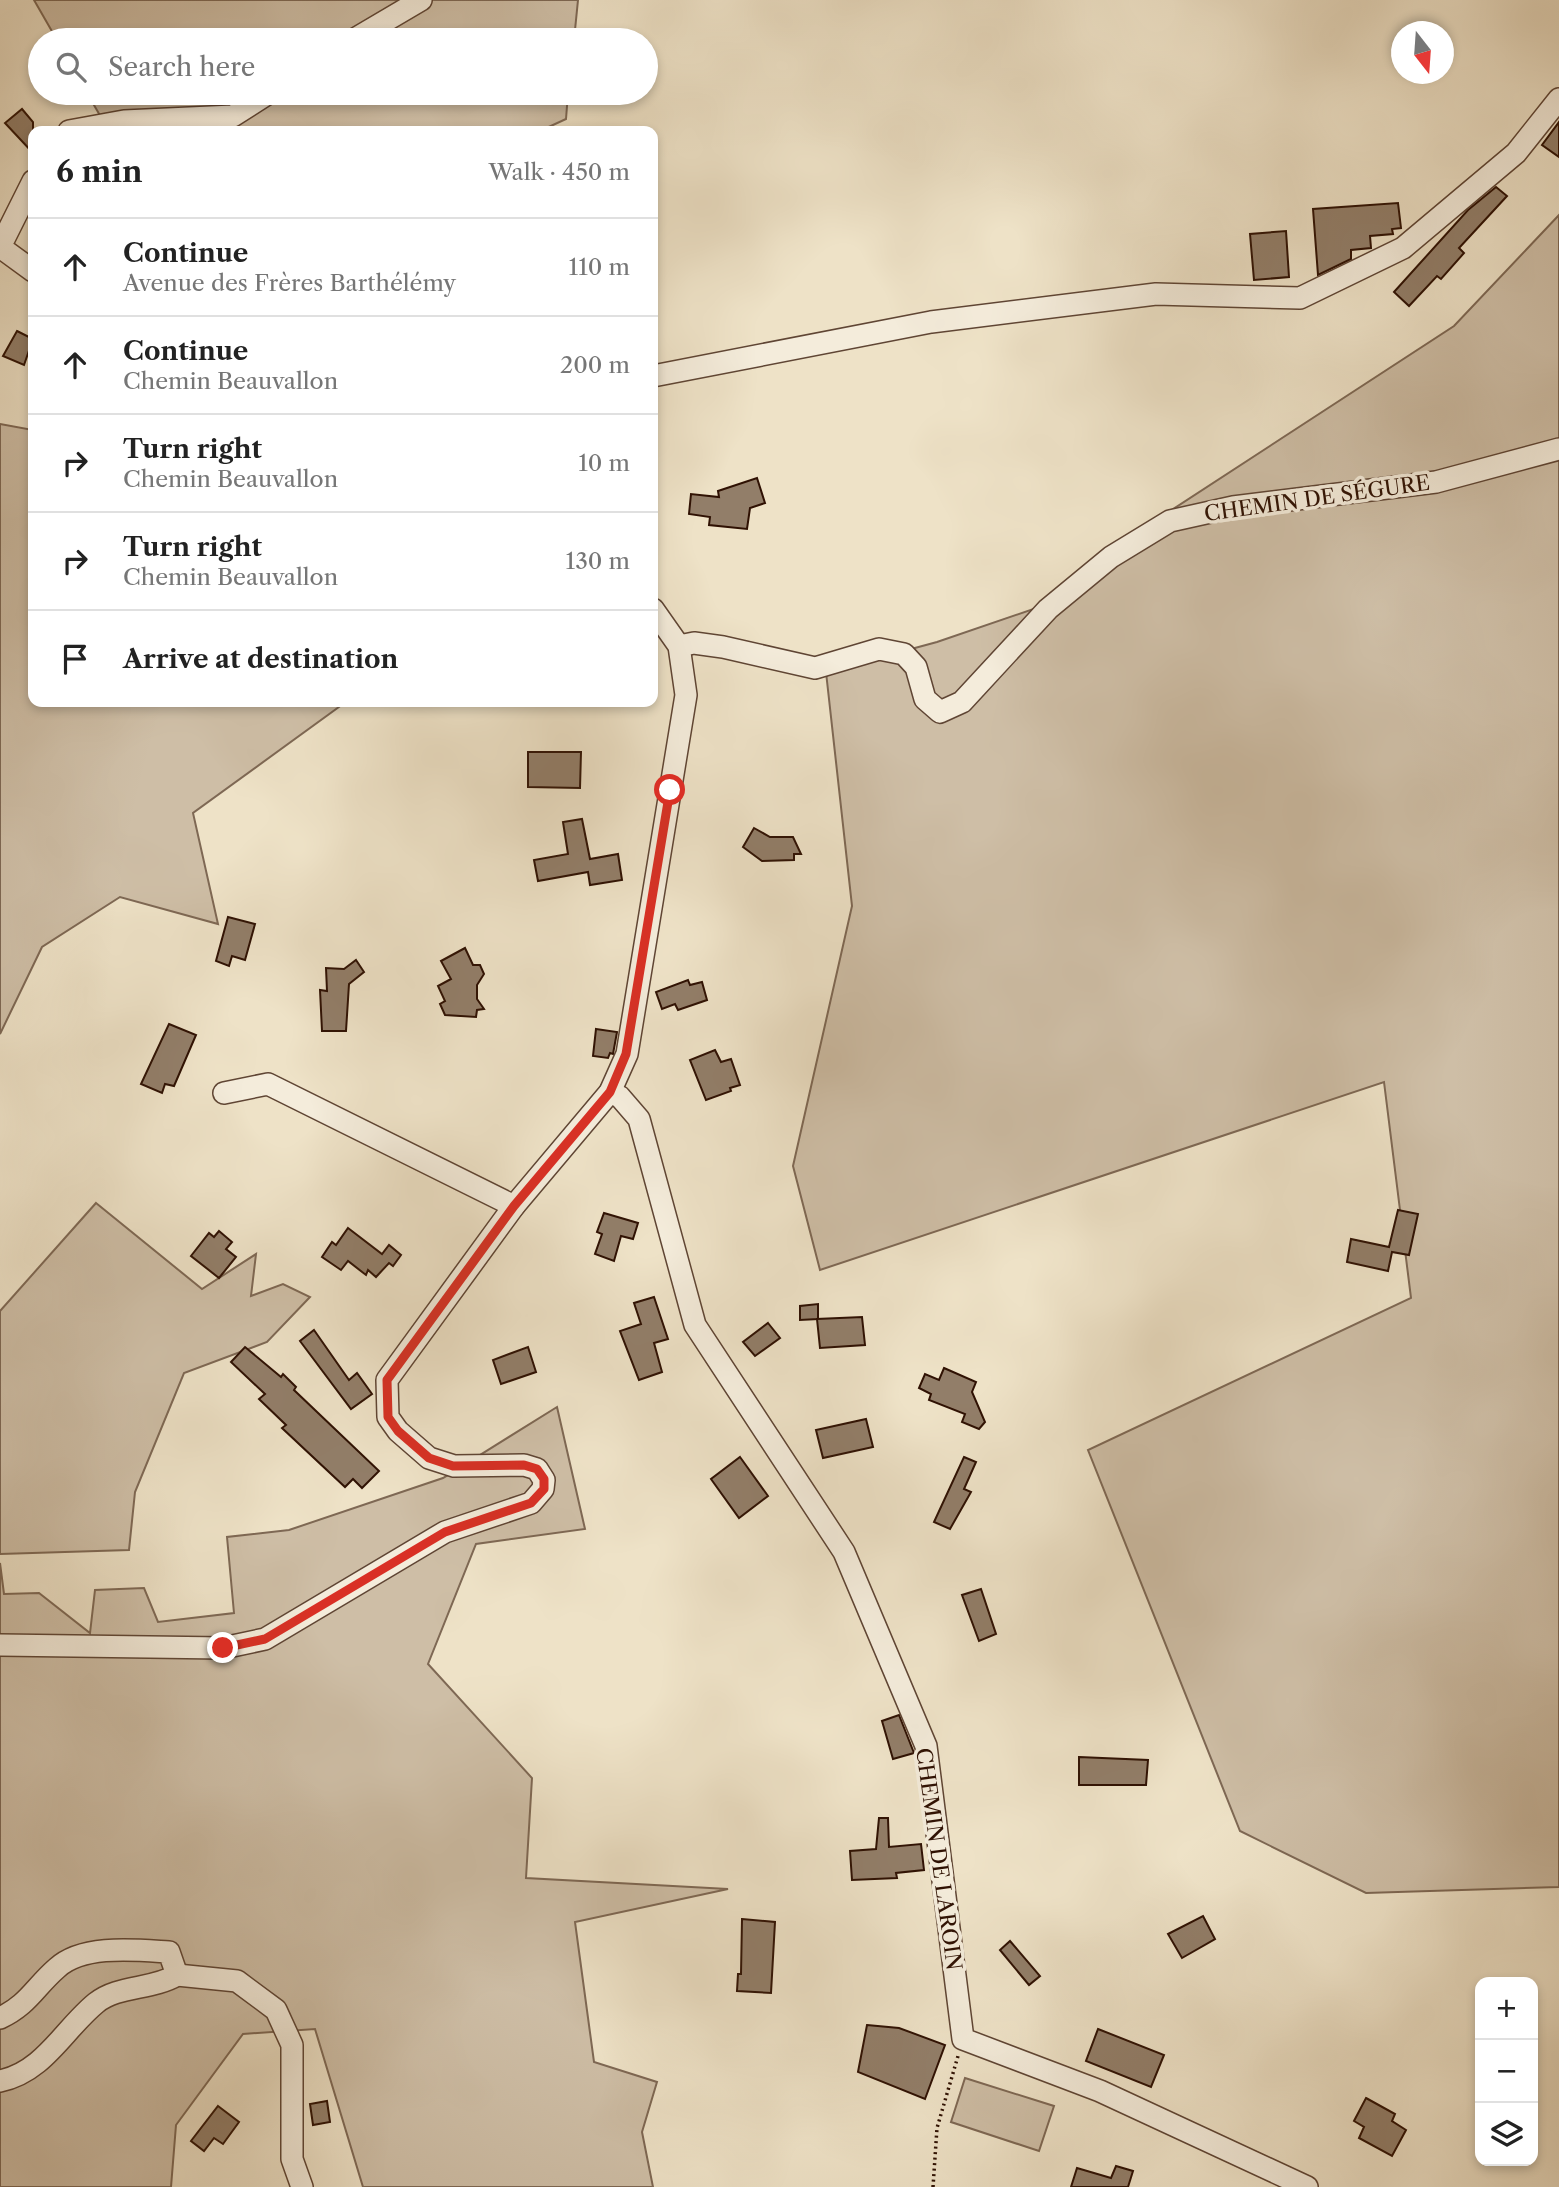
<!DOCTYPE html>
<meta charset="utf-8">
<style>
body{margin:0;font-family:"Libre Caslon Text",serif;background:#f6f6f6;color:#222}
.controls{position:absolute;right:21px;bottom:21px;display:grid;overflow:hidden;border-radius:14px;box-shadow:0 4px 10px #0003}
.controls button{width:63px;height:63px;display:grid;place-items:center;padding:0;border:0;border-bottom:2px solid #e0e0e0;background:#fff;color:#222;font:35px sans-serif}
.compass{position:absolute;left:1391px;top:21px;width:63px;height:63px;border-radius:50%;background:#fff;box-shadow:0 4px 10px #0003;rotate:163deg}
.stop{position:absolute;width:21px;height:21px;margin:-16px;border:5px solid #d93025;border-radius:50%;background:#fff}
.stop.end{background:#d93025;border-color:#fff;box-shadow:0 2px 7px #0008}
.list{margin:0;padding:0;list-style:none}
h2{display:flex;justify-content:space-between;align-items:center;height:91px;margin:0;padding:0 28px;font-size:30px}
h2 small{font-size:23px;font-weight:400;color:#767676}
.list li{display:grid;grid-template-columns:46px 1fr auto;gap:21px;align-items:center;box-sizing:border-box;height:98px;padding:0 28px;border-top:2px solid #e0e0e0}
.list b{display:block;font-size:26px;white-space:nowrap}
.list p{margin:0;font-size:23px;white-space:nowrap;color:#767676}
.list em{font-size:23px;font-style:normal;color:#767676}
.icon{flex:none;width:38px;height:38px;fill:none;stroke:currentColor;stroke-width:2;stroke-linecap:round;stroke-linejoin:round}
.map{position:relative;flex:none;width:1559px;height:2187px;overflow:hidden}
.search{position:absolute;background:#fff;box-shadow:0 4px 10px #0003;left:28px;top:28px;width:630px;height:77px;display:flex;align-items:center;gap:18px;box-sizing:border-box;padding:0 24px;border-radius:38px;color:#767676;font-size:26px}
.panel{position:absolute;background:#fff;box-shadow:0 4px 10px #0003;left:28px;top:126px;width:630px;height:581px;border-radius:14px}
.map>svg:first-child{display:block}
</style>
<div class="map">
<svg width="1559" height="2187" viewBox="0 0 1559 2187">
<rect width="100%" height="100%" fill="#eee2c7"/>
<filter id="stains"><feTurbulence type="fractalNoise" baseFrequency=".00286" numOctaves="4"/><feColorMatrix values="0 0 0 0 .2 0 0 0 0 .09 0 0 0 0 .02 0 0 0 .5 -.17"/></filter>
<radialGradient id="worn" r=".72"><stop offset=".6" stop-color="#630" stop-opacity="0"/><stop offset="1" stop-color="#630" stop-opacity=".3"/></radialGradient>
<g fill="#cebea6" stroke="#7e6854" stroke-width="2">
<path d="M34,0H578L574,40H57Z"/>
<path d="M87,93H568L566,119L540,131H109Z"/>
<path d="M1559,215V1887L1366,1893L1240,1831L1088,1450L1411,1298L1384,1082L820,1270L793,1166L852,906L826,672L937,642L1054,602L1144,528L1454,326Z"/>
<path d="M0,424L33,430V702H343V704L193,813L218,924L120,897L42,947L0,1034Z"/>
<path d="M96,1203L202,1289L256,1254L251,1296L283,1284L310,1297L267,1342L184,1373L135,1492L129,1550L0,1554V1311Z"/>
<path d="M557,1407L585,1529L476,1544L428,1664L532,1778L526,1878L728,1889L575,1922L594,2062L657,2082L642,2132L653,2187H363L315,2029L243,2034L176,2125L171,2187H0V1563L4,1594L39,1593L90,1633L95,1590L144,1588L158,1622L234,1613L227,1537L289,1530L443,1478Z"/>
<path d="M965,2078L1054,2106L1039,2151L951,2122Z"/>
</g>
<g fill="#927e69" stroke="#2f1103" stroke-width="2">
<path d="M22,109L33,122V153L5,123Z"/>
<path d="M1559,122V157L1542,145Z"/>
<path d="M1496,187L1507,196L1459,248L1464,253L1441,279L1437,276L1409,306L1394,292L1468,210Z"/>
<path d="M1398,203L1401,228L1392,229L1393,234L1370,236L1371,248L1351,250V259L1318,275L1313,209Z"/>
<path d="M1286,231L1289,277L1254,280L1250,234Z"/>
<path d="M17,331L33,339L24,365L3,356Z"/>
<path d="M757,478L765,503L750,508L747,529L709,525L710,517L689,514L691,494L719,497L718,491Z"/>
<path d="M528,752H581L580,788L528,787Z"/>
<path d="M582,819L590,859L618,854L622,880L590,885L588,872L538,881L534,860L568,854L563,822Z"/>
<path d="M754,828L770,837H793L801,854H794V860L762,861L743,847Z"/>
<path d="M228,917L255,924L245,960L232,956L229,966L216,961Z"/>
<path d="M465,948L473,965H480L484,974L477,985V999L484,1009L477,1010L476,1017L445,1015L440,1004L445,1001L438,986L451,979L441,961Z"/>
<path d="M356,960L364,972L349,984L346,1031H322L320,990L327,991L326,968L344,969Z"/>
<path d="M688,980L690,985L702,982L707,1000L678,1010L675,1004L662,1009L656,992Z"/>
<path d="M169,1024L196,1035L174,1086L165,1084L162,1093L141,1084Z"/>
<path d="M596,1029L617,1032L613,1054L610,1053L608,1058L593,1056Z"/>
<path d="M715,1050L721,1062L731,1059L740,1085L730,1088L731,1091L706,1100L690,1060Z"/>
<path d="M1398,1210L1418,1214L1409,1255L1392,1252L1388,1271L1347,1262L1351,1239L1389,1247Z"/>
<path d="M604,1213L638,1223L633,1239L621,1236L614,1261L595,1254L602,1234L597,1232Z"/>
<path d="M348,1228L382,1254L389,1245L401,1255L393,1266L389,1263L376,1277L368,1270L366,1275L348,1261L341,1270L322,1257L332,1242L336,1245Z"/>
<path d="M219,1231L232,1242L226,1249L236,1257L219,1278L191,1256L209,1233L214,1237Z"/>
<path d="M654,1297L668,1339L654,1343L662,1372L639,1380L620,1331L641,1324L634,1303Z"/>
<path d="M818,1304V1319L800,1320V1306Z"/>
<path d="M862,1317L865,1345L820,1348L817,1319Z"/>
<path d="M768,1323L780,1338L755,1356L743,1342Z"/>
<path d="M314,1330L349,1380L357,1373L372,1394L351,1409L300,1341Z"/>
<path d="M245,1347L281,1377L283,1374L296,1387L294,1390L379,1471L362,1488L353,1479L345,1487L282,1428L286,1425L259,1399L265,1394L231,1362Z"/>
<path d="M528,1347L536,1372L501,1384L493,1360Z"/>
<path d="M944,1368L976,1382L972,1392L985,1422L979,1429L962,1422L965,1414L929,1400L931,1394L919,1388L925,1374L939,1380Z"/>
<path d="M866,1419L873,1447L823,1458L816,1430Z"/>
<path d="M740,1457L768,1496L739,1518L711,1479Z"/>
<path d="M964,1457L976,1462L964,1489L971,1492L950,1529L934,1522Z"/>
<path d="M981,1589L996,1634L979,1641L962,1595Z"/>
<path d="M899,1715L914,1753L893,1759L882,1721Z"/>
<path d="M1079,1757L1148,1760L1146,1785H1079Z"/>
<path d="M879,1818H888L889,1847L921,1844L924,1870L896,1873L897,1878L852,1880L850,1851L876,1849Z"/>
<path d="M1203,1916L1215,1939L1182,1958L1168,1934Z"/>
<path d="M742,1919L775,1922L771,1993L737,1991L738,1974H741Z"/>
<path d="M1010,1941L1040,1976L1029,1985L1000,1950Z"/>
<path d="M867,2025L899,2028L945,2045L925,2099L858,2072Z"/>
<path d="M1098,2029L1164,2055L1151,2087L1086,2061Z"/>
<path d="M1366,2098L1395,2114L1392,2121L1406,2130L1392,2156L1359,2138L1364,2127L1354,2121Z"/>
<path d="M327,2101L330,2122L313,2125L310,2104Z"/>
<path d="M218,2106L239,2122L223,2144L214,2138L204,2151L191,2141Z"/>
<path d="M1116,2166L1133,2171L1128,2187H1071L1077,2168L1111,2178Z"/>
</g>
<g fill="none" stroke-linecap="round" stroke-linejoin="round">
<g stroke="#5f4534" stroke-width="24">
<g id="minor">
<path d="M353,40L421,0"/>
<path d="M69,131L124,121L233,116L269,93"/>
<path d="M33,181L0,247L33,271"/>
<path d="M653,376L931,322L1156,294L1300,298L1403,248L1516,153L1559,99"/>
<path d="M679,646L694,643L723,647L815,668L879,649L904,654L916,667L925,699L940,712L962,702L1048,609L1111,557L1170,521L1233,507L1436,482L1559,449"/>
<path d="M610,1092L620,1097L639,1119L695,1325L844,1552L926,1746L963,2039L1100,2091L1307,2187"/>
<path d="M224,1093L268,1084L514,1206"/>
<path d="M0,1645L223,1648L265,1639L445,1532L531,1503L543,1489L544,1480L537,1469L524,1465L454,1466L429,1458L398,1431L388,1417L387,1380L514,1206L610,1092L627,1054L686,695L679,646L653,609"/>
<path d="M177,1975L237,1981L276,2010L292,2045V2159L302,2187"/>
<path d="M0,2018C28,2005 35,1987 57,1968C83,1944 136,1950 169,1952L177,1975C152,1990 118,1985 96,2003C64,2029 44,2072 0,2081"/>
</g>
</g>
<path stroke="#2f1103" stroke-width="3.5" stroke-dasharray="2 3.5" stroke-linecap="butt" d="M933,2187L937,2128L958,2056"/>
<use href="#minor" stroke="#f4ecdb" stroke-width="21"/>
</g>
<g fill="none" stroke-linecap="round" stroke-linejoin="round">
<path stroke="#d93025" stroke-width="9" d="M223,1648L265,1639L445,1532L531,1503L544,1489V1479L537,1469L524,1465L453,1466L429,1458L398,1431L388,1417L387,1380L514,1206L610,1092L626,1054L670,790"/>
</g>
<g text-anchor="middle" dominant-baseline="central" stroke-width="7" stroke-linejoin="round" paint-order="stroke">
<g font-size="21" fill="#2f1103" stroke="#f4ecdb">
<text transform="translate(1317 498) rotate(-8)">CHEMIN DE SÉGURE</text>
<text transform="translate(939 1859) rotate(82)">CHEMIN DE LAROIN</text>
</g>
</g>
<rect width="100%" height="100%" filter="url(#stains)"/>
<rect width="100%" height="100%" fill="url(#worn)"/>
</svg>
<div class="controls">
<button>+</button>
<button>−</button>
<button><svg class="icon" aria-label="layers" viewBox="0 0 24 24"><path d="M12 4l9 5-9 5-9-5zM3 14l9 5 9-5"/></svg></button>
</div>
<svg class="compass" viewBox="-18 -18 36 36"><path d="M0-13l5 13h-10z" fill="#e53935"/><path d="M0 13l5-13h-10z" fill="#767676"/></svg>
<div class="stop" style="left:670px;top:790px"></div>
<div class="stop end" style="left:223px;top:1648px"></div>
<div class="search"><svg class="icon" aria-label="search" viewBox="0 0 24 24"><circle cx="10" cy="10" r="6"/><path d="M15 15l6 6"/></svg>Search here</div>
<section class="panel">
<h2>6 min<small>Walk · 450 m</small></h2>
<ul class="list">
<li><svg class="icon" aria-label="ahead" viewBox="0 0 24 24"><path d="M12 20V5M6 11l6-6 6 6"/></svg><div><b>Continue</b><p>Avenue des Frères Barthélémy</p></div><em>110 m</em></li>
<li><svg class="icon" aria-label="ahead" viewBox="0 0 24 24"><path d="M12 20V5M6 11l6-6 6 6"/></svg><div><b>Continue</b><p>Chemin Beauvallon</p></div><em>200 m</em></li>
<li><svg class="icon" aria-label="right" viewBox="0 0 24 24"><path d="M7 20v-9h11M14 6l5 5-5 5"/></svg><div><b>Turn right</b><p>Chemin Beauvallon</p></div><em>10 m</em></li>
<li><svg class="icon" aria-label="right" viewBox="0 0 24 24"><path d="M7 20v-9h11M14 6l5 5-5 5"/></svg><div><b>Turn right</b><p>Chemin Beauvallon</p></div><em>130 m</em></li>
<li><svg class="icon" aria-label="arrive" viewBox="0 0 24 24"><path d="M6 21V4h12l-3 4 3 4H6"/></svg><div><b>Arrive at destination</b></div></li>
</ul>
</section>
</div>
